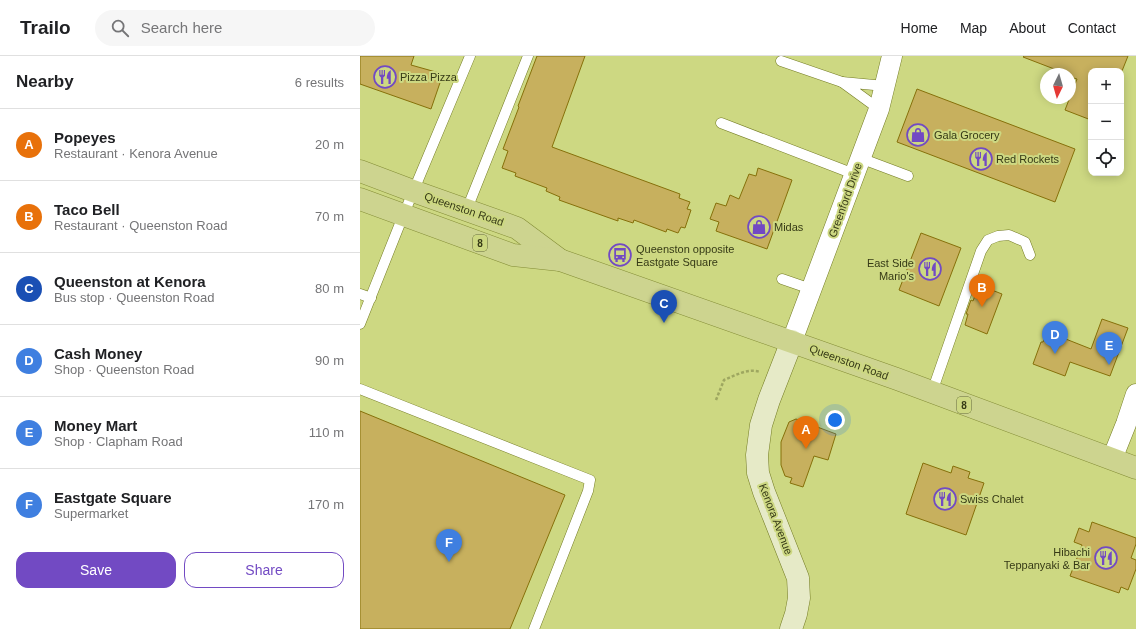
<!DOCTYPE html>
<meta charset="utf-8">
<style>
body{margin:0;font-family:Arial,sans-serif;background:#f6f6f6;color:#202124}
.controls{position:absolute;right:12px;top:12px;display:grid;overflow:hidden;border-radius:8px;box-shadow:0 2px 10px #0003}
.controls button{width:36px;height:36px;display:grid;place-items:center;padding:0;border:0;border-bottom:1px solid #e0e0e0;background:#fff;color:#202124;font:20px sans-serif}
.compass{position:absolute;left:680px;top:12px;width:36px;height:36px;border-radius:50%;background:#fff;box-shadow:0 2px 10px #0003;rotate:185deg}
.you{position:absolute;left:475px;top:364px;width:14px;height:14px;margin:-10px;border:3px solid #fff;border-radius:50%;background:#1a73e8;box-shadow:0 0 0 6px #1a73e833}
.badge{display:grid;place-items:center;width:26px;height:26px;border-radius:50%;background:#724ac3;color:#fff;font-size:13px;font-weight:700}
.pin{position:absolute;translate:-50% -33px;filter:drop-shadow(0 1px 2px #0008)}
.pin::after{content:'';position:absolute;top:21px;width:14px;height:12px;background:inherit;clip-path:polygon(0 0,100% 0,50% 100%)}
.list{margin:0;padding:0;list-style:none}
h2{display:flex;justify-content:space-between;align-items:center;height:52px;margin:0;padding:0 16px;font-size:17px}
h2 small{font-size:13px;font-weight:400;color:#757577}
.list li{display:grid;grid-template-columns:26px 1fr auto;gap:12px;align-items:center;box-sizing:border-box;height:72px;padding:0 16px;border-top:1px solid #e0e0e0}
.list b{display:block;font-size:15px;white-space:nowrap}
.list p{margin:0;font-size:13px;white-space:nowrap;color:#757577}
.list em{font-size:13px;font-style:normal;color:#757577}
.actions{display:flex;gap:8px;padding:12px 16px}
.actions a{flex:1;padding:9px 0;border:1px solid #724ac3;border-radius:12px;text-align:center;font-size:14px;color:#724ac3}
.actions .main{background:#724ac3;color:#fff}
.icon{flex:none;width:22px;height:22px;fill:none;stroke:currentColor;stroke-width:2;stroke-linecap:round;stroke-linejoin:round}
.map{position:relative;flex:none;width:776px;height:573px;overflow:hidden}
header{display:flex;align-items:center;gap:24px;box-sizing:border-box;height:56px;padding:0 20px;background:#fff;border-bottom:1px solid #e0e0e0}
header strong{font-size:19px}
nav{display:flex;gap:22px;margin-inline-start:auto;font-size:14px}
.search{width:280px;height:36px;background:#f6f6f6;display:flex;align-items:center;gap:10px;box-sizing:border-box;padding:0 14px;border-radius:22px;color:#757577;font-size:15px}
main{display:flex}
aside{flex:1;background:#fff}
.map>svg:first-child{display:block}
</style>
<header>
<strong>Trailo</strong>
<div class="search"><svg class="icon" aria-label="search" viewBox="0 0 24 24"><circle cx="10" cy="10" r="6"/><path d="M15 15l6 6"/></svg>Search here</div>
<nav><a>Home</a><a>Map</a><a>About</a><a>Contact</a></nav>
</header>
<main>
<aside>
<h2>Nearby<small>6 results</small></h2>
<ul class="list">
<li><span class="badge" style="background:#e8710a">A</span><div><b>Popeyes</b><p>Restaurant · Kenora Avenue</p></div><em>20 m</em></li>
<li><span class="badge" style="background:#e8710a">B</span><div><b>Taco Bell</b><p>Restaurant · Queenston Road</p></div><em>70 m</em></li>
<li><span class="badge" style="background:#1a4fb4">C</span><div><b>Queenston at Kenora</b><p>Bus stop · Queenston Road</p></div><em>80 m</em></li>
<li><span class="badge" style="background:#3f7fe0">D</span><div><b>Cash Money</b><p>Shop · Queenston Road</p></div><em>90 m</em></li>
<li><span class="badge" style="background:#3f7fe0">E</span><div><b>Money Mart</b><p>Shop · Clapham Road</p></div><em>110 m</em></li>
<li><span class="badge" style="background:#3f7fe0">F</span><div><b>Eastgate Square</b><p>Supermarket</p></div><em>170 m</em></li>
</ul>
<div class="actions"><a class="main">Save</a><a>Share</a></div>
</aside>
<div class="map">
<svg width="776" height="573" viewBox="0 0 776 573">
<rect width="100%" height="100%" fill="#cdd882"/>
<g fill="#c7b05e" stroke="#86700a">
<path d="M0,0H54L51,9L83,18L71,53L0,28Z"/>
<path d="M177,0H225L192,91L320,138L319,142L330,146L327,153L331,154L325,172L321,171L318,177L307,173L306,176L274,164L273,167L258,162V165L199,144L200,141L186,135L187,132L155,120L156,117L142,112L148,95L143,93L159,51L158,50Z"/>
<path d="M664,0H768L762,15H731V64L705,54L717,23L710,21V18L702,17V16L663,1Z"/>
<path d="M557,33L715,93L695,146L537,86Z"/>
<path d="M398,112L432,124L407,193L356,175L359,166L350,163L356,147L366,150L370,139L379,143L389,118L396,120Z"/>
<path d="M561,177L601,192L579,250L539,234Z"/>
<path d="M619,229L642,238L627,278L605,269L608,258H606L611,244L613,245Z"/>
<path d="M742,263L768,272L750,320L710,306L705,320L673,308L681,286H683L688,276L731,293Z"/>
<path d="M0,355L205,439L150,573H0Z"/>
<path d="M436,363L476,378L468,404L454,400L443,431L430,427L432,422L425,420L421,409V386L429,366Z"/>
<path d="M563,407L591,417L593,410L610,416L608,422L624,427L606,479L546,458Z"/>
<path d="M732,466L776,482V488L771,502L776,504V513L768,534L761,531L759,537L710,520L722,489L714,486L719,472L729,476Z"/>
</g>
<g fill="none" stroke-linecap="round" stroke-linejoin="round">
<g stroke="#747c24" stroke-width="11">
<g id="lane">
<path d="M421,5L482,26"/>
<path d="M519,53L482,26L525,30"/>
<path d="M361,67L494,118"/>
<path d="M500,102L548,120"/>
<path d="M107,153L168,0"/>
<path d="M422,223L451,233"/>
<path d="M0,238L11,242"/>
<path d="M0,268L43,160L110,0"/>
<path d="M0,333L230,424L228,435L174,573"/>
<path d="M572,336L621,195L628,184L638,180L649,179L665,186L670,199"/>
</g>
</g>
<g stroke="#747c24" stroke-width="21">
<g id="street">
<path d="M432,285L519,53L532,0"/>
<path d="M752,403L766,368L776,338"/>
</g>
</g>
<g stroke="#747c24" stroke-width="23">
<path id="secondary" d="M431,573L436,558L439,542L438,522L404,436L398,417L397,399L401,369L409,344L432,285"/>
</g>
<g stroke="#838c35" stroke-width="23">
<g id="primary">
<path d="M0,115L53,135L157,172L200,204"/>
<path d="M0,143L153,199L200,204L537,323L776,412"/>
</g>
</g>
<path stroke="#9ea760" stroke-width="2.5" stroke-dasharray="3 2" stroke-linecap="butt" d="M356,344L364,324C376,319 388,312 400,316"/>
<use href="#lane" stroke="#fff" stroke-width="10"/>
<use href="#street" stroke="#fff" stroke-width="20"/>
<use href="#secondary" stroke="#e6eac7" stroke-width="22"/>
<use href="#primary" stroke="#cdd48f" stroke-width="22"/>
</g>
<defs>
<g id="restaurant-ring" transform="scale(1.15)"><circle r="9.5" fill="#cdd882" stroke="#724ac3" stroke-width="1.5"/><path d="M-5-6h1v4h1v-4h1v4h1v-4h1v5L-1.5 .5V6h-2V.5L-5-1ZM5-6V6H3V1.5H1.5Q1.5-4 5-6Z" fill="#724ac3"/></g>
<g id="shop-ring" transform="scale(1.15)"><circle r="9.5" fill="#cdd882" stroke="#724ac3" stroke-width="1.5"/><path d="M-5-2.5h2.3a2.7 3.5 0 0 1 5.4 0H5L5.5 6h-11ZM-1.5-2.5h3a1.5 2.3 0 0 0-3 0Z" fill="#724ac3"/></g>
<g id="bus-ring" transform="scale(1.15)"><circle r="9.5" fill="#cdd882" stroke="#724ac3" stroke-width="1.5"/><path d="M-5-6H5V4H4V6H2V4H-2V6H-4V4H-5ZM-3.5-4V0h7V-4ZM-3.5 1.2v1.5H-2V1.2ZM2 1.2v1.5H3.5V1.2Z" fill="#724ac3"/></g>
</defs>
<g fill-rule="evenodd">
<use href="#restaurant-ring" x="25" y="21"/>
<use href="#shop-ring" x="558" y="79"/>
<use href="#restaurant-ring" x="621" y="103"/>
<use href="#shop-ring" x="399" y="171"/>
<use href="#bus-ring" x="260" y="199"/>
<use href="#restaurant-ring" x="570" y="213"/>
<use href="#restaurant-ring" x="585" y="443"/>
<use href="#restaurant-ring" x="746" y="502"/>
</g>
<g text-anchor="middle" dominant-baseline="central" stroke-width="4" stroke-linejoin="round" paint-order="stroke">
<g fill="#cdd882" stroke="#636936" stroke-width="1">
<rect x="113" y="179" width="14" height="16" rx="3"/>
<rect x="597" y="341" width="14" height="16" rx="3"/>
</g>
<g font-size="10" font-weight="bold" fill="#363a16">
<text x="120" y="187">8</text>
<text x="604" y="349">8</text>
</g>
<g font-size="11" fill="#363a16" stroke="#cdd882" text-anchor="start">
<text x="40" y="21">Pizza Pizza</text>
<text x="574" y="79">Gala Grocery</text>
<text x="636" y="103">Red Rockets</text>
<text x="414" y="171">Midas</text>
<text x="276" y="193">Queenston opposite<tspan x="276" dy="13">Eastgate Square</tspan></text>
<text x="554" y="207" text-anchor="end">East Side<tspan x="554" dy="13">Mario's</tspan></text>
<text x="600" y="443">Swiss Chalet</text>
<text x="730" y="496" text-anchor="end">Hibachi<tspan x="730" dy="13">Teppanyaki &amp; Bar</tspan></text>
</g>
<g font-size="11" fill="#363a16" stroke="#cdd882">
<text transform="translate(485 144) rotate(-70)">Greenford Drive</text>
<text transform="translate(104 153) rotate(19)">Queenston Road</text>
<text transform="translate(489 306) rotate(20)">Queenston Road</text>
<text transform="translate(416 463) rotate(69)">Kenora Avenue</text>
</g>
</g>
</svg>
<div class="controls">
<button>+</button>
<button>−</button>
<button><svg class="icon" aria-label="locate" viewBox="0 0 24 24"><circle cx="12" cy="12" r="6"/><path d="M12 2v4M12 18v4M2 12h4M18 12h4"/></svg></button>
</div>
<svg class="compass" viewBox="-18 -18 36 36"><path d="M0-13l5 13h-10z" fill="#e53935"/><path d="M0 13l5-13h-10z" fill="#757577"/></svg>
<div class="you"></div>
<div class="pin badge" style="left:446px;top:393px;background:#e8710a">A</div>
<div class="pin badge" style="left:622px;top:251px;background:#e8710a">B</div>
<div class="pin badge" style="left:304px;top:267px;background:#1a4fb4">C</div>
<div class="pin badge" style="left:695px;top:298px;background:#3f7fe0">D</div>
<div class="pin badge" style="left:749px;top:309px;background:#3f7fe0">E</div>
<div class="pin badge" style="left:89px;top:506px;background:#3f7fe0">F</div>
</div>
</main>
